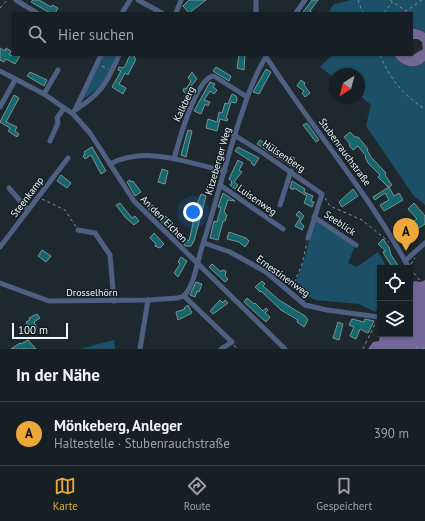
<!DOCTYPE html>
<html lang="de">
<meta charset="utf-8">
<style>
body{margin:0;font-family:"PT Sans",sans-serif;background:#232c30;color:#f1f3f6}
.controls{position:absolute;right:12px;bottom:12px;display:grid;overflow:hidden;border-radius:0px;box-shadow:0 1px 3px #0004}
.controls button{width:36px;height:36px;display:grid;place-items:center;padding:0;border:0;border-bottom:1px solid #353d41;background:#161f23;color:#f1f3f6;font:20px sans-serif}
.compass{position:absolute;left:329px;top:68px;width:36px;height:36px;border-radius:50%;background:#161f23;box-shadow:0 1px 3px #0004;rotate:216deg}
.scale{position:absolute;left:12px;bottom:10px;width:56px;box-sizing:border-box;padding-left:4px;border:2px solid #eff6fa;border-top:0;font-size:11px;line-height:14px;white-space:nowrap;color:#eff6fa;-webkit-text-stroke:3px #151f25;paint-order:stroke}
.you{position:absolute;left:193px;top:212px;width:14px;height:14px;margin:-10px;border:3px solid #fff;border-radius:50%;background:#1a73e8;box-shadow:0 0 0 6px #1a73e833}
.badge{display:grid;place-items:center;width:26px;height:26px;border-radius:50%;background:#eca93a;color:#111;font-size:13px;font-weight:700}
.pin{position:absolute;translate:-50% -33px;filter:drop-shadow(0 1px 2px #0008)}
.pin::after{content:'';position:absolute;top:21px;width:14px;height:12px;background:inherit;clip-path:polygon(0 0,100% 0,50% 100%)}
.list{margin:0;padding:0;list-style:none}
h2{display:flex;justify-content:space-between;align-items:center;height:52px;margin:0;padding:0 16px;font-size:17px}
h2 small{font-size:13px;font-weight:400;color:#9ea2a6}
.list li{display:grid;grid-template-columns:26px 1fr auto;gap:12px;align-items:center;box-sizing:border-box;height:64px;padding:0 16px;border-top:1px solid #353d41}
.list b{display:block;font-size:15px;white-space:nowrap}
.list p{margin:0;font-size:13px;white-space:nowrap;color:#9ea2a6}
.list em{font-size:13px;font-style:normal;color:#9ea2a6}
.icon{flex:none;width:22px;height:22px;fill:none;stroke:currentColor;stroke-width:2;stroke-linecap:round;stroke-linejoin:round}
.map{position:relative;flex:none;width:425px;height:349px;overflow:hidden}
.search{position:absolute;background:#161f23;box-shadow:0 1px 3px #0004;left:12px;right:12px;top:12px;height:44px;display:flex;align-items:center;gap:10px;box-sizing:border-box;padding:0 14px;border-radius:0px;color:#9ea2a6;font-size:15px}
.sheet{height:116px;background:#161f23}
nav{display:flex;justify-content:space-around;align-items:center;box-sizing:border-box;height:56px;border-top:1px solid #353d41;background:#161f23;font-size:11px;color:#9ea2a6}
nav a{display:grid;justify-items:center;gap:2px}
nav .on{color:#eca93a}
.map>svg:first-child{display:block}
</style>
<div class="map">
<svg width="425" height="349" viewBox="0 0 425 349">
<rect width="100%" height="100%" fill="#1e292f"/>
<g fill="#1b5068">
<path d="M351,0H425V33L422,31L412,28V13H328L334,4Z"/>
<path d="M103,55H117C107,75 102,90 81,100Z"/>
<path d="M332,55H394C401,66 415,71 425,61V205L414,196L366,126L371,105L359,95V74H335V78L320,67Z"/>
<path d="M315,220L355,246L348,263L357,267L378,252L387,268H380V306L375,312L359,304L315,300L293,288L303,263Z"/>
<path d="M114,340L115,349H79Z"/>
</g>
<g fill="#736797">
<path d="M412,28L422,31L425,33V61C415,71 401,66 394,55H413L423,49L422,42L418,39H412Z"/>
<path d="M425,280V349H368L373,342L379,341L380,333V334H410V284L415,281L421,282Z"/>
</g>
<g fill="#14676c" stroke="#809091">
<path d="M33,0H39L51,7L52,5L58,8L55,13H50L31,2Z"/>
<path d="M189,0H206L189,13L183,6Z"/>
<path d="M312,0H318L310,11L313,13H304L303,12Z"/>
<path d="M0,48L5,51L6,48L11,51L9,55L20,56L15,64L6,59L4,62L0,60Z"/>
<path d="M130,55H135L134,58L136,59L128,75L125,73L119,84L126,88L123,94L112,87L121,71L118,70L119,67L123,68L125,66Z"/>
<path d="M239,55H245L244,70L237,68Z"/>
<path d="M216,67L231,76L229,81L213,71Z"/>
<path d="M266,69L271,72L259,94L253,92Z"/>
<path d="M30,72L47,80L44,86L27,76Z"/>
<path d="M192,72L197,79L191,86L194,88L189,96L183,91L184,88L186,89L191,81L188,78Z"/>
<path d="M301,80L305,83L304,85L310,93L305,97L302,93L304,91L297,86Z"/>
<path d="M210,82L215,84L213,87L217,90L214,94L210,91L204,100L210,102L208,106L205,104L201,114L194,111Z"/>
<path d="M232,94L236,96L237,99L236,103L231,102L226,118L228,119L227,121L220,119L217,131L206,128L208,119L217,122L219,112L222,113L225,103L228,104Z"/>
<path d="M14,95L19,98L6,122L17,127L15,131L19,134L17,137L8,131L10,128L0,122Z"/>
<path d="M307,123L319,140L316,142L303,125Z"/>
<path d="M188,130L192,131L186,157L181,155Z"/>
<path d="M350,132L355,137H358L368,149L367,150L371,157L386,173L385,175L392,185L388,187L378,177L380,175L368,163L365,157L366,156L358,146L353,150L349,145L350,144L344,137Z"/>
<path d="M260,140L270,146L271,145L290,158L291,156L294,157V161L300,166L297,170L257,144Z"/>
<path d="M92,147L106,171L101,174L91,155L85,159L83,156L85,155L84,152Z"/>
<path d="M238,147L259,158L254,166L251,163L252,162L235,151Z"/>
<path d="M238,160L243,163L239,170L242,172L234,182L238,185L235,189L230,185L232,182L229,179Z"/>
<path d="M162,169L168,171L165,184L158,182Z"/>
<path d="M61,175L71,183L67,188L57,181Z"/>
<path d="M130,180L131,182L133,181L141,192L135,196L127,182Z"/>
<path d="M292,181L305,189L304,192L313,196L311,201L314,202L312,207L304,203L307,196L294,188L293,190L290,188Z"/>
<path d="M389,187L394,196L399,193L403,200L384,211L380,205L389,200L385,193L375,200L373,197Z"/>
<path d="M353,189L358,196L342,207L339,202Z"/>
<path d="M223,193L235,201L228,200L224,212L227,215L225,221H223L218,240L210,238L214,221L217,222L221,207H218Z"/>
<path d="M201,194L206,196L194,241L191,246H185L181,239L184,238L189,241L192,228L194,218H192Z"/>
<path d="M120,203L132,218L135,216L139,221L134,225L125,217L116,205Z"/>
<path d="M414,203L425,216V224L401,240L395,230L401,226L402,228L417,219L408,209Z"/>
<path d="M150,205L154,206L155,211L172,220L168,228L148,209Z"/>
<path d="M299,211L304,216L300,222L304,226L302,230L295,226L300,218L296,215Z"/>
<path d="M229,232L246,238L249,241L245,247L239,242L227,239Z"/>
<path d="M154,233L164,244L160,248L155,246L156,244L150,238Z"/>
<path d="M383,239L389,247L391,255L400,268H393L385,256L383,252L386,251L378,244Z"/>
<path d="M42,250L51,256L46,262L38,256Z"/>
<path d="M181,257L187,261L178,277L174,273L180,264L178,262Z"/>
<path d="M212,264L221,272L222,270L226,271L225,276L228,279L225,282L209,267Z"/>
<path d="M262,281L265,284L263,286L279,300L305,316L308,320L304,327L297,322L298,320L281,310L261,291L260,292L255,287Z"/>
<path d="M196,282L202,284L199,292L197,291L195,297L190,295Z"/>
<path d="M247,298L254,304L255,303L263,311L266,308L268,310L265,313L270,317L266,322L244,302Z"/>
<path d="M220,300L223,303L225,300L228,303L213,314L210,311Z"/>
<path d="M188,305L192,313L178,320L176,312L185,309L184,308Z"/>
<path d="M37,314L40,318L34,322L37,328L32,332L26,322L30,320L29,318Z"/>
<path d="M352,319L364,322L365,319L374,321L368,333L360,329L356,339L350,336L354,327L349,325Z"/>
<path d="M338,322L343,324L339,340L333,338Z"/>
<path d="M28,340L36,349H11L20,343L21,344Z"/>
</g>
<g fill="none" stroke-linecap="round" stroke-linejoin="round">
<g stroke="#868f94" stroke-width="1" stroke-dasharray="3 3" stroke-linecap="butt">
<path d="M358,0L363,13"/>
<path d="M390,0L406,11L422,0"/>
<path d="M0,8L7,0"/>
<path d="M384,13L392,2"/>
<path d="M380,55C390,79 403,95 425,109"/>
<path d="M102,66L108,69"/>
<path d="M325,198L330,206L362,220L389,242"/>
<path d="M42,199L65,210L76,227"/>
<path d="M411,264L415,258"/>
<path d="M414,273L425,287"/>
<path d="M410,276L414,273L412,271"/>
<path d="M292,288L302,264L307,242"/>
<path d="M234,345L237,349"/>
<path d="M416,347L425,348"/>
<path d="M363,349L376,322"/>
</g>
<g stroke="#4e5f82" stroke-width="5">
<path d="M16,0L37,13"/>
<path d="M138,0L162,13"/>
<path d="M122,13L130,0"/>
<path d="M176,13L181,0"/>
<path d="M256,13V0"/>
<path d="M296,13L305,0"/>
<path d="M265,55C311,127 368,192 409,268"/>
<path d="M0,71L44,94L73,114L90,133L134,201L285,349"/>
<path d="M44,94L58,70"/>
<path d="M0,107L15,80"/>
<path d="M75,110C101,94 107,83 119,55"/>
<path d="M75,110L101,55"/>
<path d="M234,135L263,153L322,194L308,238"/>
<path d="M50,141L58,123L57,118L64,108"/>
<path d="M174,159C178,144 196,77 214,76L247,97"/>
<path d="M110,164C147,145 187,163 225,171"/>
<path d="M220,185L283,229"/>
<path d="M9,188L28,210"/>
<path d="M280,205L291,171"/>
<path d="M314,217L356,245"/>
<path d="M78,230L95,233L110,255L114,301"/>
<path d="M204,243L230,252L266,272L305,305L327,310L379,317"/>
<path d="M0,247L68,158"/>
<path d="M405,261L425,243"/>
<path d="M0,283L49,301L148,300L178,298L184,296C194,285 197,264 201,250C216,205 226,158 242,113C248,94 255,74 266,57"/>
<path d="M184,296L232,342L221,349"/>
<path d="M140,349L148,300"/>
</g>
</g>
<g text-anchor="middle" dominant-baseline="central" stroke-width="3" stroke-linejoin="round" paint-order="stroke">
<g font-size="10" fill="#eff6fa" stroke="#151f25">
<text transform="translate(184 104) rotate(-65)">Kalkberg</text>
<text transform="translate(345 152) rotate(54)">Stubenrauchstraße</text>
<text transform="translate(284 156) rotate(34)">Hülsenberg</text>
<text transform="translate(218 161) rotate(-74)">Kitzeberger Weg</text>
<text transform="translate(27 197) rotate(-53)">Steenkamp</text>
<text transform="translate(257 200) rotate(35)">Luisenweg</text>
<text transform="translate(164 219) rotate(45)">An den Eichen</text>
<text transform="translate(340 223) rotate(34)">Seeblick</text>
<text transform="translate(283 276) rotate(36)">Ernestinenweg</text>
<text x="92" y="292">Drosselhörn</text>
</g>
</g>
</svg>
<div class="controls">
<button><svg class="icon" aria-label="locate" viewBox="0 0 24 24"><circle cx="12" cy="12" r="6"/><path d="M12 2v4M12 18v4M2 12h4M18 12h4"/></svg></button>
<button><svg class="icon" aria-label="layers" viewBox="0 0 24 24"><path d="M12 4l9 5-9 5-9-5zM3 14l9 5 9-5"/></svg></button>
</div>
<svg class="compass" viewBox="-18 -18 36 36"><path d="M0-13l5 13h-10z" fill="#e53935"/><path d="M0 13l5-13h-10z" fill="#9ea2a6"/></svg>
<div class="scale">100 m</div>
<div class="you"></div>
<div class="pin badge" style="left:406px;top:251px">A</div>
<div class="search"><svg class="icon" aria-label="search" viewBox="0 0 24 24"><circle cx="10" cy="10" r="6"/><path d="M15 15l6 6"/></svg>Hier suchen</div>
</div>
<section class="sheet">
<h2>In der Nähe<small></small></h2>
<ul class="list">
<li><span class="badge">A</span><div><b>Mönkeberg, Anleger</b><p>Haltestelle · Stubenrauchstraße</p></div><em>390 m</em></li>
</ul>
</section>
<nav>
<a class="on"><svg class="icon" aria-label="map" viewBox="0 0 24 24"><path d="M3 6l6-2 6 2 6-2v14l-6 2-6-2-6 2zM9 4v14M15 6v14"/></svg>Karte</a>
<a><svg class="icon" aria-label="directions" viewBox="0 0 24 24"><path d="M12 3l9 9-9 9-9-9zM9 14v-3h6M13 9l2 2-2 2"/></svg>Route</a>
<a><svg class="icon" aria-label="saved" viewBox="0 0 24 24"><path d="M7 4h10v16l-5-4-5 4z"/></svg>Gespeichert</a>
</nav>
